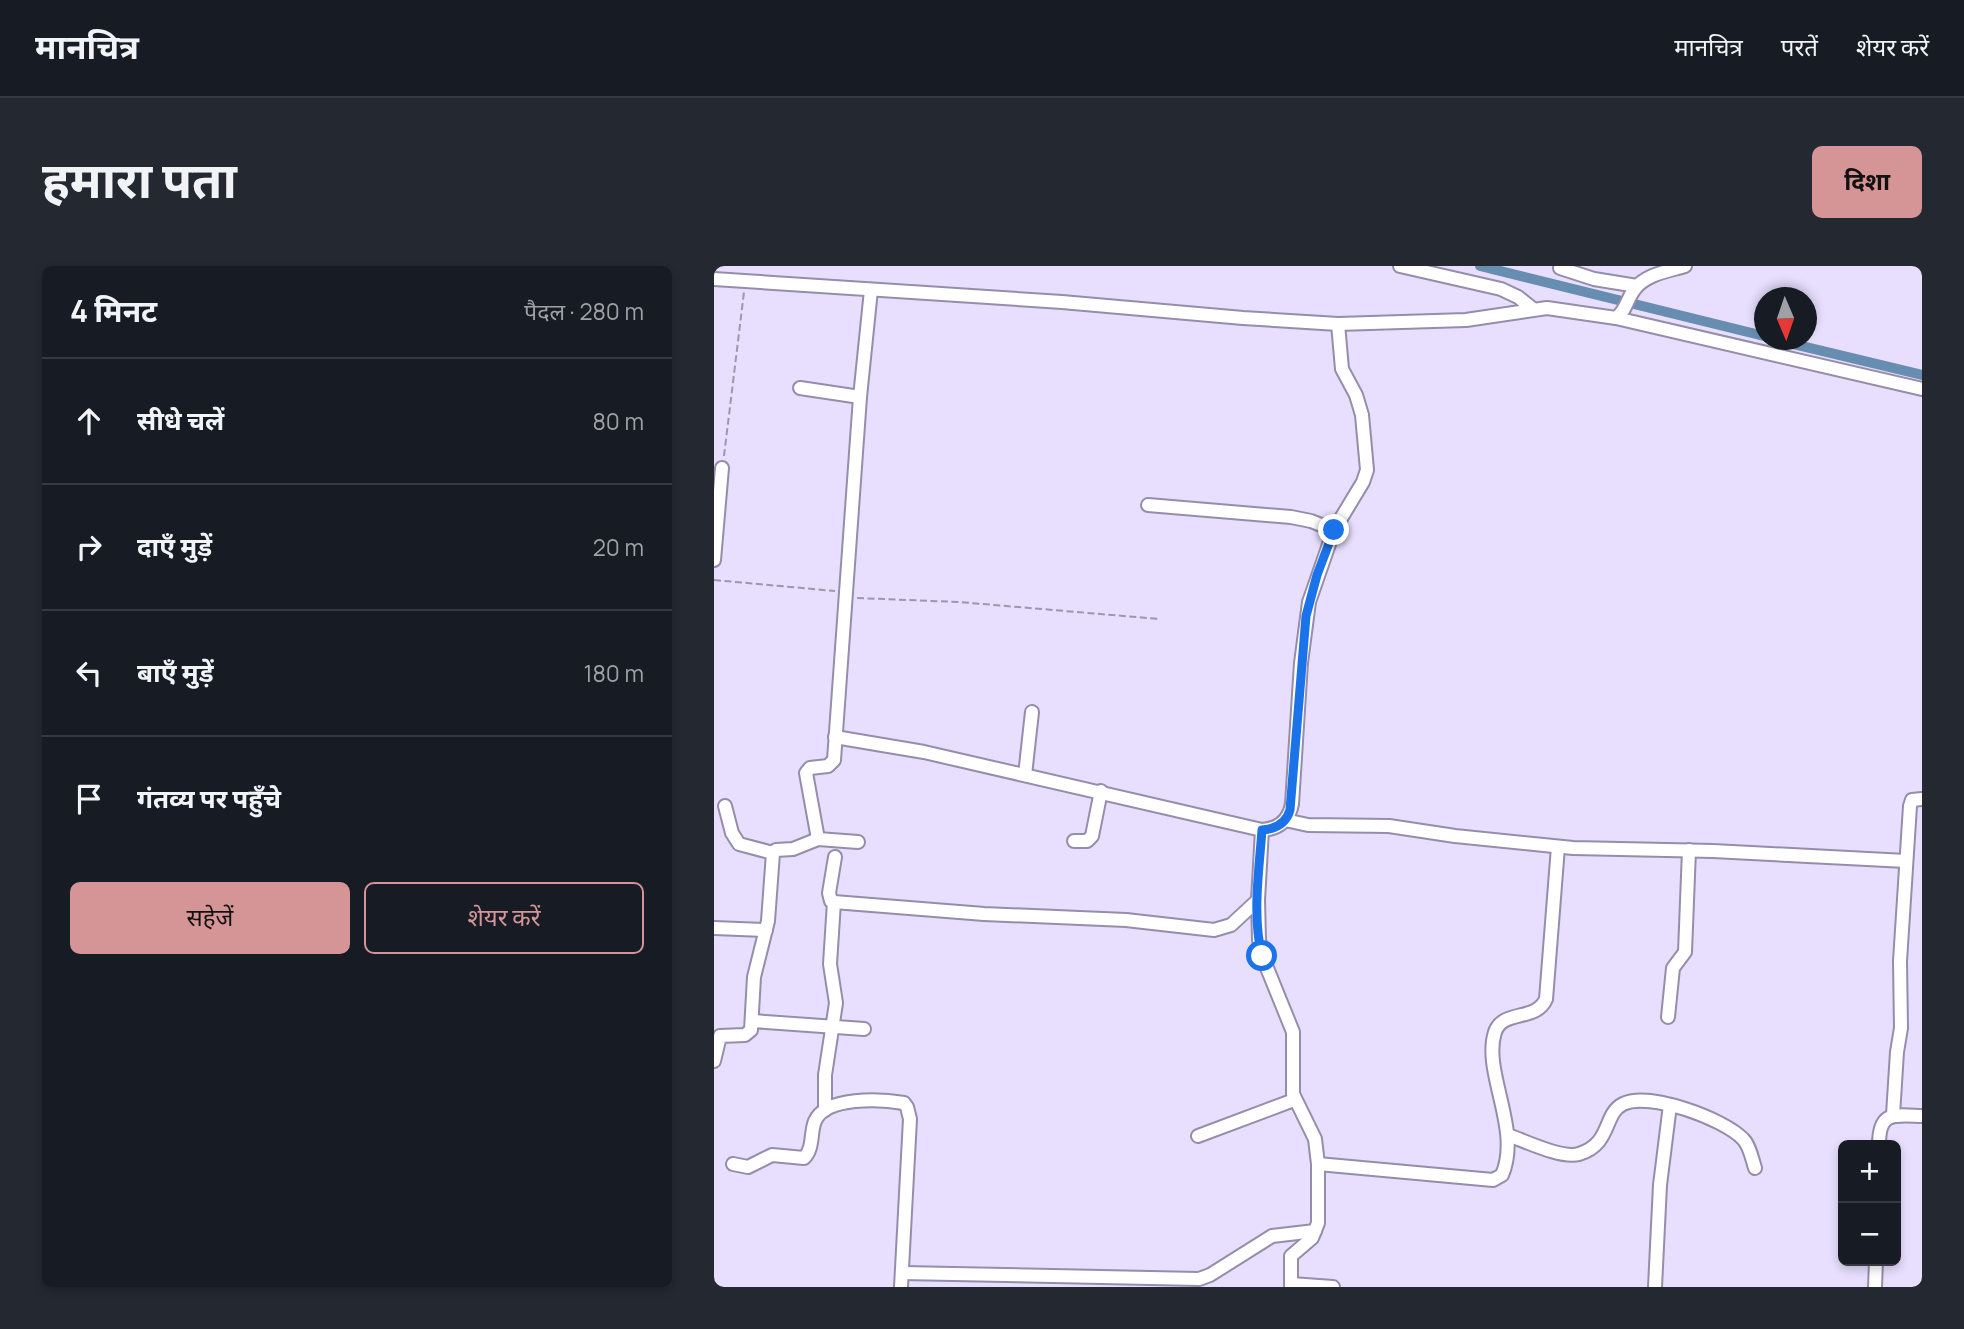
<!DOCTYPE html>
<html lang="hi">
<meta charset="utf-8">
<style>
body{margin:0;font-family:Manrope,"Noto Sans Devanagari",sans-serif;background:#242831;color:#f1f3f6}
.controls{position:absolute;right:21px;bottom:21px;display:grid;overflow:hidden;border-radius:10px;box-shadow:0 4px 10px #0003}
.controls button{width:63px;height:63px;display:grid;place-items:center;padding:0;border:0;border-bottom:2px solid #363941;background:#171b24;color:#f1f3f6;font:35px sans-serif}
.compass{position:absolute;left:1040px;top:21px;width:63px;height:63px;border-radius:50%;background:#171b24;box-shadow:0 4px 10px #0003;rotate:178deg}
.stop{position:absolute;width:21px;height:21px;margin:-16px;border:5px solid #1a73e8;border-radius:50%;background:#fff}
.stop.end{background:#1a73e8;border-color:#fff;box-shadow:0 2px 7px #0008}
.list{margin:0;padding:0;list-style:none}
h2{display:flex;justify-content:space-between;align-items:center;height:91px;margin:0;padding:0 28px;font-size:30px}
h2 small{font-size:23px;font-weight:400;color:#9ea1a6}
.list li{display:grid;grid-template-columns:46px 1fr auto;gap:21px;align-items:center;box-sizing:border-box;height:126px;padding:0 28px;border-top:2px solid #363941}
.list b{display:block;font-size:26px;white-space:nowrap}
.list em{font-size:23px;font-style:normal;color:#9ea1a6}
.actions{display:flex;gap:14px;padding:21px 28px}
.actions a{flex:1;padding:16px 0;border:2px solid #d59596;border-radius:10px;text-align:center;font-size:24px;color:#d59596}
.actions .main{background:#d59596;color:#111}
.icon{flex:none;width:38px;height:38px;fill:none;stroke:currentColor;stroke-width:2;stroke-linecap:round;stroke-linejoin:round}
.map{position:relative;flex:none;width:1208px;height:1021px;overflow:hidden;border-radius:10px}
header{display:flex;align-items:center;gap:42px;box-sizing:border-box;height:98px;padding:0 35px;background:#171b24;border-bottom:2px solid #363941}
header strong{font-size:33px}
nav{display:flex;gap:38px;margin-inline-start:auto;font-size:24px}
.intro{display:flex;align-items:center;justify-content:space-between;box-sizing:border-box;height:168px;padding:0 42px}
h1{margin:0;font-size:49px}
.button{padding:18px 32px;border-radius:10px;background:#d59596;color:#111;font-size:24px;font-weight:700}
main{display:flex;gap:42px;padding:0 42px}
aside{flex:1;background:#171b24;border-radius:10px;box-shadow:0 4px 10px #0003}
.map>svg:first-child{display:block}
</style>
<header>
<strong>मानचित्र</strong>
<nav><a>मानचित्र</a><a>परतें</a><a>शेयर करें</a></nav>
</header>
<div class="intro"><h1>हमारा पता</h1><a class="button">दिशा</a></div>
<main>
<aside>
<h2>4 मिनट<small>पैदल · 280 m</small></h2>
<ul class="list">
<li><svg class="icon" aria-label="ahead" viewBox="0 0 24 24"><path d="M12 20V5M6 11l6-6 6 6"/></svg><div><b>सीधे चलें</b></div><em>80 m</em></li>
<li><svg class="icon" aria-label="right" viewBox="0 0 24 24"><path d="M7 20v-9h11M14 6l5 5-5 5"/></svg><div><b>दाएँ मुड़ें</b></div><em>20 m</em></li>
<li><svg class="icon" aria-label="left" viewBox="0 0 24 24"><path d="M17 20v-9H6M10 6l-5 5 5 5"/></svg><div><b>बाएँ मुड़ें</b></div><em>180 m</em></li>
<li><svg class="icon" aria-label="arrive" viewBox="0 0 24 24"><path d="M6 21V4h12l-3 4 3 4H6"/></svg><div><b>गंतव्य पर पहुँचे</b></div></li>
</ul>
<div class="actions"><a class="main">सहेजें</a><a>शेयर करें</a></div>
</aside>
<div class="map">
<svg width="1208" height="1021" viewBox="0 0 1208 1021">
<rect width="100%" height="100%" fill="#e8dffe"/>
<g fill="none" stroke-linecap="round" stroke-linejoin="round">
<g stroke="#678db1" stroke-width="10">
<path d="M766,0L1050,70"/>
<path d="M1063,74L1208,109"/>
</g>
<g stroke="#958da9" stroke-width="16">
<g id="minor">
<path d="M686,0L787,23L804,31L819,43"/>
<path d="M846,2L880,13L923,20"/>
<path d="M0,13L348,36L529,52L624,58L752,54L833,42L902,52C912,45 913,33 920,24C931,8 955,5 971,0"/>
<path d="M902,52L1208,123"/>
<path d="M86,122L146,131"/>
<path d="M434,239L577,251L597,255L620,264"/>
<path d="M0,294L8,202"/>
<path d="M121,471L210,486L548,564C565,563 575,554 578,538L587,397L595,336L620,264L649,216L653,204L648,149L642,129L628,103L624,58"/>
<path d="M311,509L318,446"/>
<path d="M11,540L18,567L25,578L59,587"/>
<path d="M571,554L594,559L675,560L741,570L859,582L999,585L1192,595"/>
<path d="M548,564L544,634L545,674L551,697L579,766V828L601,873L604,898V957L598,972L577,990V1021"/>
<path d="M104,573L92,507L96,502L114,500L120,494L146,131L157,24"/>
<path d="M360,575H373L378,570L387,525"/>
<path d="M121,591L115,627L117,635L120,636L270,648L412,654L500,664L517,659L544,634"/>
<path d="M0,662L52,664"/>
<path d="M954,751L959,702L971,686L975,584"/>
<path d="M38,755L150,763"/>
<path d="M0,795L6,770L31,769L37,764L40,711L54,655L59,587L62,584L79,583L104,573L144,576"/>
<path d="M111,844V809L122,737L116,698L120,636"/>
<path d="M1179,849L1183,786L1187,762L1186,695L1196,540L1198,534L1208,533"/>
<path d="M794,869C811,875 848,893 865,888C898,878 889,848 909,838C935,825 1010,853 1029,873C1036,880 1038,893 1041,902"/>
<path d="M484,870L580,834"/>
<path d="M1165,879C1165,845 1179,849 1208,850"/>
<path d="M19,898L34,901L58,889L90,892C100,882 96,867 101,855C112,830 167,833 190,837L193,841L196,853L187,1021"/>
<path d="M604,898L779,914L788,909C808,863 768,806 781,766C789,743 822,756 832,733L844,581"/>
<path d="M188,1007L485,1013L496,1009L558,970L601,965"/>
<path d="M577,1018L619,1021"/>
<path d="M941,1021L946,919L956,839"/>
<path d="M1161,1021L1162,995"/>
</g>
</g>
<g stroke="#9d96ad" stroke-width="2" stroke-dasharray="7 3.5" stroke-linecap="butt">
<path d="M10,190L30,26"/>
<path d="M0,314L121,325"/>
<path d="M143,332L245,336L445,353"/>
</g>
<use href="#minor" stroke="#fff" stroke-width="12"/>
</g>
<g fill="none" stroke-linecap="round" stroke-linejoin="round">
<path stroke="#1a73e8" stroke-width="9" d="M548,690C538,650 545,605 548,564C561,563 572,558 576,544L592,350L603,309L620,264"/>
</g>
</svg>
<div class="controls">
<button>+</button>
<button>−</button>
</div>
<svg class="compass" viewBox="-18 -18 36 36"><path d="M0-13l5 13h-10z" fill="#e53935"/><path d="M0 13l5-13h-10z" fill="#9ea1a6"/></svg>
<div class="stop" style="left:548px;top:690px"></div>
<div class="stop end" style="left:620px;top:264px"></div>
</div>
</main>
